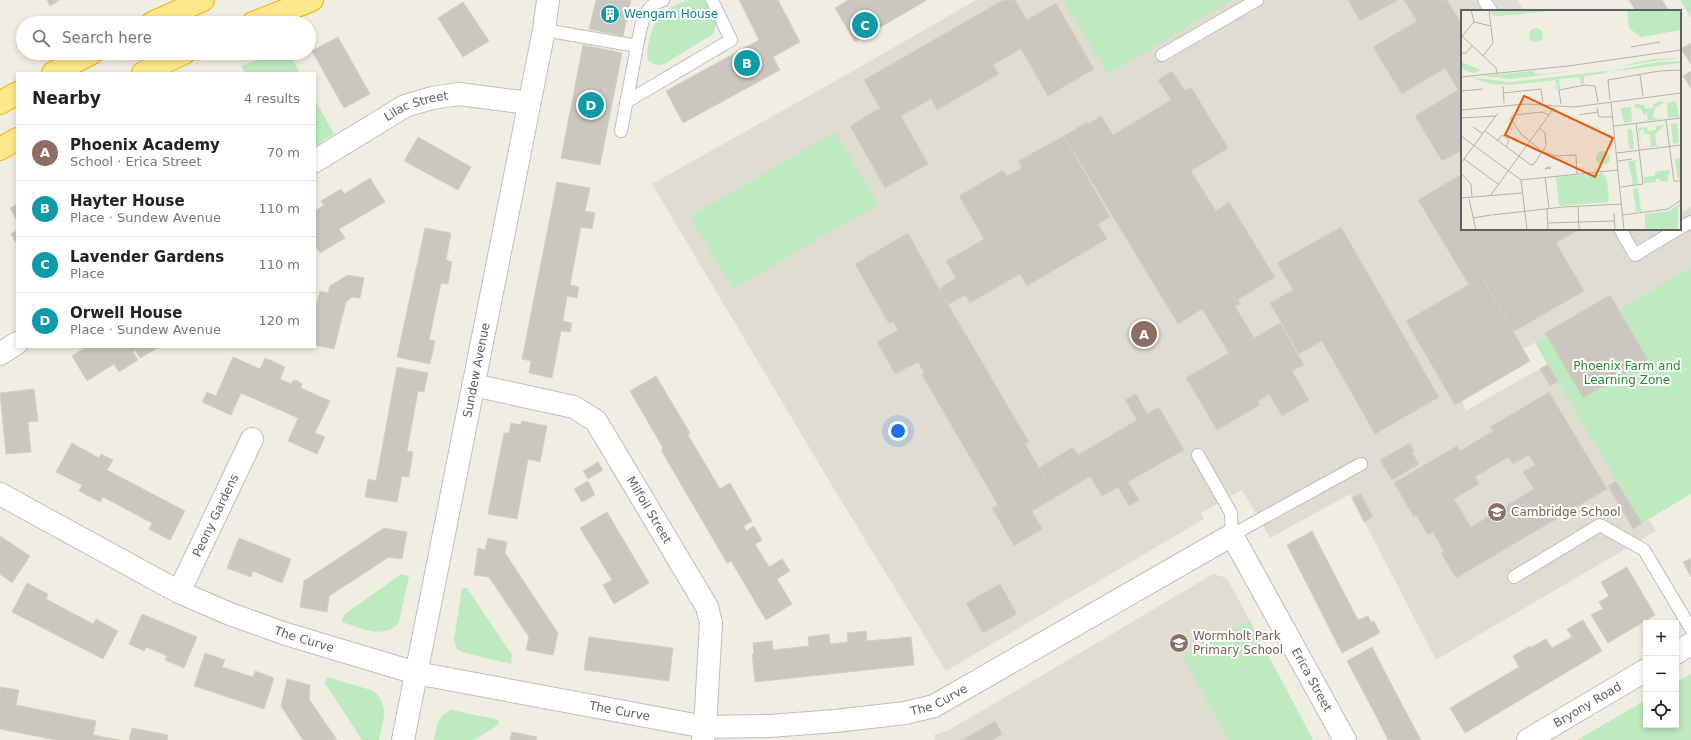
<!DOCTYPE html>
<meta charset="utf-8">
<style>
body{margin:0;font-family:"DejaVu Sans",sans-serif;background:#f2f2f2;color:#222}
.controls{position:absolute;right:12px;bottom:12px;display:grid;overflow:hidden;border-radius:0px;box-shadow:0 2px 6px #0003}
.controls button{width:36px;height:36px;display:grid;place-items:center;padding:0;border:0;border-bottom:1px solid #e0e0e0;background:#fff;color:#222;font:20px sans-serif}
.you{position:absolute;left:898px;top:431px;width:14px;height:14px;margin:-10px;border:3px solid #fff;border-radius:50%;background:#1a73e8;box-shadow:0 0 0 6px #1a73e833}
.badge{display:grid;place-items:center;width:26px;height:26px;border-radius:50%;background:#fc391d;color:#fff;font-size:13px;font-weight:700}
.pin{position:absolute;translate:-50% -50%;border:2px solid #fff;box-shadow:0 1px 4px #0006}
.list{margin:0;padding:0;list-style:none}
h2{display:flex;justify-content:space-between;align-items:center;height:52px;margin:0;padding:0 16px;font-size:17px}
h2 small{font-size:13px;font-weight:400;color:#767676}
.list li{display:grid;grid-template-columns:26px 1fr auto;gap:12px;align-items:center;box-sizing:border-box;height:56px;padding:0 16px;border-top:1px solid #e0e0e0}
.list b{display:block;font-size:15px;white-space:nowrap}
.list p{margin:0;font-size:13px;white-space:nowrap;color:#767676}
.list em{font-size:13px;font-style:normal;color:#767676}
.icon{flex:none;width:22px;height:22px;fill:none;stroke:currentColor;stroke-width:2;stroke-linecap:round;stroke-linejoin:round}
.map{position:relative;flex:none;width:1691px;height:740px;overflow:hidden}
.search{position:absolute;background:#fff;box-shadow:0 2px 6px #0003;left:16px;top:16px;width:300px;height:44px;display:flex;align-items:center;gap:10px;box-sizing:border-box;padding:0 14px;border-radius:22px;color:#767676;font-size:15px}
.panel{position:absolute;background:#fff;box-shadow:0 2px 6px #0003;left:16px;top:72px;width:300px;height:276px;border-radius:0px}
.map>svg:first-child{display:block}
</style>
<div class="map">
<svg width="1691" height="740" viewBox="0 0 1691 740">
<rect width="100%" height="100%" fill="#f0eee3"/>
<g fill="#dfddd2">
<path d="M976,0H1517L1524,11H1462V229H1680V213L1691,207V267L1619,310L1610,295L1547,336L1523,349L1530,361L1462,401L1466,410L1442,424L1548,364L1642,523L1649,520L1656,531L1436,660L1350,494L1270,538L1242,490L1201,513L1204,519L946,671L837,494L652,184L860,67Z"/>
<path d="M1213,574L1227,578L1313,740H935L934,735L947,731L980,712Z"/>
</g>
<g fill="#bdeabf">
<path d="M689,0C693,0 699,0 703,0C716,5 718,24 713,34L666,63C659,67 654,65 648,60C646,52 648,45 650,37C656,14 667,7 689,0Z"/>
<path d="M1063,0H1232L1108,74Z"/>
<path d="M1680,0H1691V18Z"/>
<path d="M273,53H289L300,73H245L241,66Z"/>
<path d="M315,100L334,134L315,146Z"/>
<path d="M835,132L878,204L733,289L690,217Z"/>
<path d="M1691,267V494L1642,523L1535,343L1547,336L1545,333L1610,295L1619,310Z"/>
<path d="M401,574L409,576L399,622C385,641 360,627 341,622L345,614Z"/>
<path d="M462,588H467L512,655L511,664L462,652L457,649L454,640Z"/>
<path d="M1250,621L1313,740H1228L1183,656Z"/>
<path d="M1691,674V740H1577L1646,700V725H1676V682Z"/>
<path d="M327,677L374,691C390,707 383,721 379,740H362L325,683Z"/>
<path d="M452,710L499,720L498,725L474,740H434C437,726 437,715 452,710Z"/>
</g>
<g fill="#cbc7c0" stroke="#d5d0c1" fill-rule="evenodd">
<path d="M47,0H60L50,6Z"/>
<path d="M596,0H631L623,36L589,29Z"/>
<path d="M739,0H778L800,42L773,57L780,70L683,123L666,91L759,40Z"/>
<path d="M848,0H927L855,42L835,8Z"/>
<path d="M1003,0H1015L1027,20L1056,3L1094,69L1048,96L1021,49L993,65L999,74L937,110L931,99L901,116L928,164L885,188L850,126L880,108L864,80Z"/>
<path d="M1348,0H1398L1360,21Z"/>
<path d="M1404,0H1447L1462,25V150L1442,161L1415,116L1458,90L1445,68L1402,94L1373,47L1417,21Z"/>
<path d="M1629,0H1662L1669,11H1636Z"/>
<path d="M463,2L489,41L463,57L438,18Z"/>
<path d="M338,37L370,94L344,108L312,51Z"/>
<path d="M1691,43V64L1681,49Z"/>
<path d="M583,45L622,53L600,165L561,158Z"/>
<path d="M1172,71L1185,91L1191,87L1228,148L1191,171L1216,211L1229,202L1275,277L1238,300L1240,304L1235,306L1254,338L1229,353L1202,309L1178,324L1064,136L1087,122L1088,124L1101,116L1113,135L1171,100L1158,80Z"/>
<path d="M1691,71V88L1683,76Z"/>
<path d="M1064,136L1110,217L1098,224L1107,239L1027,286L1020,274L970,303L965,295L948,305L939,289L956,278L946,261L984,239L959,196L1003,170L1007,176L1022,168L1018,161Z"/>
<path d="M418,137L471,167L458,190L404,161Z"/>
<path d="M1462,174V229H1580L1556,243L1584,291L1513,332L1482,277L1469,285L1418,200Z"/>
<path d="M370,178L385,202L339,229L345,238L320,253L315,245V211L324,205L321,201L341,189L344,194Z"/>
<path d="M557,182L590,188L585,211L595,213L592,229L581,227L570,285L579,287L577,298L567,296L563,321L572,323L570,332L561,331L552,378L529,373L531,361L522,359Z"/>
<path d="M17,204V221L10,208Z"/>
<path d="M1341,227L1439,397L1375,434L1322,341L1299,354L1270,303L1293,290L1277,263Z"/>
<path d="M425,228L451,233L446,260L452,262L448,284L441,283L429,340L435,341L430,364L397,357Z"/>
<path d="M17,230V244L11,234Z"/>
<path d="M908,233L939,289L1029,442L1025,444L1056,497L1032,511L1042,529L1014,546L992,508L998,505L922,375L924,373L918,362L895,374L877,342L898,330L893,322L889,324L855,264Z"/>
<path d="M348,275L364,278L360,298L352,297L346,302L334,349L315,345V310L320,291L328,293L330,286Z"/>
<path d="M1482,277L1530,361L1455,405L1406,321Z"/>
<path d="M1610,295L1648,360L1583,398L1545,333Z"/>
<path d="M1280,323L1304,365L1292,371L1309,400L1282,416L1269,394L1258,401L1260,405L1217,430L1186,378Z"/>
<path d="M86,347H159L140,358L135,350L133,352L138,360L119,372L114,364L87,381L72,356Z"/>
<path d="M233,357L260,369L265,358L285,367L280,379L291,384L293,381L296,380L302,384L301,388L330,401L315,433L325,437L317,454L288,441L298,418L241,393L231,415L202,402L207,392L216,396Z"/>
<path d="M1548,364L1558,382L1550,386L1540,369Z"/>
<path d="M397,367L428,373L424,392L418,391L407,451L413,452L409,477L402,476L397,502L365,497L368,479L376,481Z"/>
<path d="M656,376L690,433L688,435L720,489L730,483L752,521L744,526L746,531L754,526L762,540L755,544L769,567L782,559L790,571L777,579L792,604L766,620L731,561L727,563L661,450L663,448L630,391Z"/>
<path d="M34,389L38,421L28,422L31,452L6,454L0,393Z"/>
<path d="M1549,392L1607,489L1456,578L1441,553L1444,552L1433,532L1428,535L1416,515L1414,517L1394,483L1457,446L1460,451L1493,431L1490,427ZM1529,455L1535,465L1523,472L1534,489L1471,527L1454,499L1479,484L1475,477L1508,457L1513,464Z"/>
<path d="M1136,394L1147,414L1159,407L1184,450L1128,482L1139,500L1129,506L1118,487L1102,496L1090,476L1056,497L1039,468L1073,447L1078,455L1137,420L1125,400Z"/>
<path d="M522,421L547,426L540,462L528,459L517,519L488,514L504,433H509L511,423L521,425Z"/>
<path d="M72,443L99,458L101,454L113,460L107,470L185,511L170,540L149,529L152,523L103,497L100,502L79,491L82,485L56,472Z"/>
<path d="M1410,443L1414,451L1412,452L1419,464L1392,480L1380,460Z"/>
<path d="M598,462L603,470L588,479L583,471Z"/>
<path d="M588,481L595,495L582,502L574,489Z"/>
<path d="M1616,481L1642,523L1633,529L1608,486Z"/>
<path d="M1361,494L1373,517L1364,522L1352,498Z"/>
<path d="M607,512L649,583L614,604L603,585L612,580L580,528Z"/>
<path d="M384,528L407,532L402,559L389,557L329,596L327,612L300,607L304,581Z"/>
<path d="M1312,531L1358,620L1368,616L1371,622L1374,621L1380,633L1342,653L1287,545Z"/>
<path d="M0,536L30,556L12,583L0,574Z"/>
<path d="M239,538L291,559L282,583L253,571L251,577L227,568Z"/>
<path d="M488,538L507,542L505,553L558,633L553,655L526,650L529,637L489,577L474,575L478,548L485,550Z"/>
<path d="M1691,558V577L1683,562Z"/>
<path d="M1627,567L1655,615L1608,643L1591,615L1603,609L1599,602L1609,596L1601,582Z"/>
<path d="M27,583L48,594L46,599L93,624L96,619L118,631L103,659L12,612Z"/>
<path d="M1000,584L1017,614L983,633L966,603Z"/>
<path d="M142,614L197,637L184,668L165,660L167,656L156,651L146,647L144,651L129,644Z"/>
<path d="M1583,620L1602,651L1465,733L1450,708L1519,667L1513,656L1530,646V648L1546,639L1552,648L1572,637L1567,629Z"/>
<path d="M866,631L867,641L911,637L914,665L755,682L752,654H754L753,643L772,641L773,650L809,646L808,637L829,634L830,644L848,642L847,633Z"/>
<path d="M589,637L673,648L669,681L584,670Z"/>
<path d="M1372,647L1399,699L1421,740H1388L1374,712L1347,661Z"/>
<path d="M205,653L225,660L222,667L253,677L255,671L274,678L264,709L194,686Z"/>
<path d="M287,679L310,685L309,699L337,740H303L281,706Z"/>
<path d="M0,687L19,690L16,705L96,721L93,735L120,740H56L0,729Z"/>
<path d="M995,721L1002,734L993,740H962Z"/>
<path d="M132,728L168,735L167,740H129Z"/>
<path d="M512,732L537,737L536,740H510Z"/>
</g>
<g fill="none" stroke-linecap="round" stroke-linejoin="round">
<g stroke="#bbbdc4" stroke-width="14">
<g id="lane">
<path d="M1484,0L1491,11"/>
<path d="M544,30L637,46L621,131"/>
<path d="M637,46C641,28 642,6 663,0"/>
<path d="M1162,55L1257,0"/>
<path d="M626,102L731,40L712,0"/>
<path d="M1680,228L1691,222"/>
<path d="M1620,229L1635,255L1678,229"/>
<path d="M1198,455L1231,513L1232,535L1361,464"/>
<path d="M1514,577L1600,525L1644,550L1691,629"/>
</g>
</g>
<g stroke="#bbbdc4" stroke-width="24">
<g id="street">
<path id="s1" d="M315,161L405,106L432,98L459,94L529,103"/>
<path d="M0,354L17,343"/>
<path id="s2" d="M473,385L574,407L596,421L707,607L711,623L705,727L703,740"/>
<path id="s3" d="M0,494L179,592L230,614L286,634L416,673L705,727L770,726L835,721L905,713L934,706L1232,535L1345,740"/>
<path id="s4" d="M179,592L252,439"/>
<path d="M1676,653L1691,644"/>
<path id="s5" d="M403,740L544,30L548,0"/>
<path id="s6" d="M1528,740L1646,670"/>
</g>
</g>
<g stroke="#f3b200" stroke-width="24">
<g id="highway">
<path d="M152,23L203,0"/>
<path d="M253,23L312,0"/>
<path d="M53,73L92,53"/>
<path d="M143,73L184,53"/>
<path d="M0,103L17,93"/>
<path d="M0,149L17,139"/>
</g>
</g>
<use href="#lane" stroke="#fff" stroke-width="12"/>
<use href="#street" stroke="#fff" stroke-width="22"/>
<use href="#highway" stroke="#ffe78b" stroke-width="22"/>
</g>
<defs>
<g id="building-disc" transform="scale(1)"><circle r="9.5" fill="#0f9aa8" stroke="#fff"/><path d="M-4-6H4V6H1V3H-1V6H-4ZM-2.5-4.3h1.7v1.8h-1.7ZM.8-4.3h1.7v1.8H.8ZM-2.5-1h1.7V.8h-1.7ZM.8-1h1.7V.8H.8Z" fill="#fff"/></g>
<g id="school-disc" transform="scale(1)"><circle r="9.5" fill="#8d6e63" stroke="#fff"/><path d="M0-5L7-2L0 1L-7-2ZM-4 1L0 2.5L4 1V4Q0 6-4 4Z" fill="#fff"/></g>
</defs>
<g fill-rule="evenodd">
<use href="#building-disc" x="610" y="14"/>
<use href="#school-disc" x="1497" y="512"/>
<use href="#school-disc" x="1179" y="643"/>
</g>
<g text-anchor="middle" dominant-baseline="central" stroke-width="4" stroke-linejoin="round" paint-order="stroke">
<g font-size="12" fill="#0d838f" stroke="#fff" text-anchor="start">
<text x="624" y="14">Wengam House</text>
</g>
<g font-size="12" fill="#5b5f66" stroke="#fff">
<text stroke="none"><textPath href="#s1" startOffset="116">Lilac Street</textPath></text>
<text stroke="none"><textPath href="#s5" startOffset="377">Sundew Avenue</textPath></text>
<text stroke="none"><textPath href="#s2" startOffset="233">Milfoil Street</textPath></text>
<text stroke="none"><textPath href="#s4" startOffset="85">Peony Gardens</textPath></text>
<text stroke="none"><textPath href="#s3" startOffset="338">The Curve</textPath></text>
<text stroke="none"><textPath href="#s3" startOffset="1488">Erica Street</textPath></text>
<text stroke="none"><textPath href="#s3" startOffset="986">The Curve</textPath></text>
<text stroke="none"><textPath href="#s6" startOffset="69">Bryony Road</textPath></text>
<text stroke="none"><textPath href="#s3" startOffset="662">The Curve</textPath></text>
</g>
<g font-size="12" fill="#2b8533" stroke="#fff">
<text x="1627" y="366">Phoenix Farm and<tspan x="1627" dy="14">Learning Zone</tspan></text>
</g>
<g font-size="12" fill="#785e54" stroke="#fff" text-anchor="start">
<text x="1511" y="512">Cambridge School</text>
<text x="1193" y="636">Wormholt Park<tspan x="1193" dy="14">Primary School</tspan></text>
</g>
</g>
<g transform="translate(1461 10)">
<rect width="220" height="220" fill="#f0eee3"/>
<path d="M29,0H101L38,6L31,5ZM166,0H219L220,20L180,27L168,18ZM68 25a7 7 0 1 1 14 0a7 7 0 1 1-14 0ZM220,48L194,51L156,57L192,49ZM220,51V53L147,62L196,52ZM0,52L20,60L12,63L0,58ZM117,60L50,69L22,66L73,61L74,64H80ZM146,61V63L123,66V74H120L118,67L98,69L99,79H95L92,77H96L94,70L49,75V72ZM8,67L48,72L49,75L30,74ZM200,91L203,93L194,98L192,108L202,109L177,112L187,110L186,103L183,105L180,99L173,97L175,94L184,95V99L193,98L192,94ZM215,91L218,107L207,108L206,93ZM170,97L171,112L163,113L160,98ZM216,113L218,133L212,134L210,114ZM204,115L194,124L196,136L205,135L206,132V135L179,138L190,136L189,125L183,123V119L178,121L180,133L182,132L179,133L177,118L186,117L187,121L195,120V116ZM171,119L173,139H168L166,120ZM135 148a7 7 0 1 1 14 0a7 7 0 1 1-14 0ZM220,148V168L217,169L214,149ZM178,150L174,152L177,173L180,174L169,175L172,173L167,151ZM209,160L206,172L199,171L198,169H195V172L183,173V167L194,166V163L197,161ZM142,163L146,171L148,190L146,192L98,196L95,167ZM177,178L180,200L182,201L173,202L175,200L172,179ZM219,193L220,198L217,196V220H184V204L208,201Z" fill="#bdeabf"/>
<path fill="none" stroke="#b0b1ad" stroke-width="1" d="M10,0L13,12M0,25L35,58L36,63M1,26L13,12L30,16M170,37L199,32M0,43H5L11,36M22,46L32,33L28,0M179,65L182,86M0,67L107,56L220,40M42,76L43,93M0,81L22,79M42,83L80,79L82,92M149,90L147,70L198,61L220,60M150,93L163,220M100,94L98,80L124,75L134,76L137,92M136,98L138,107H151M0,100L65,94L113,97L220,83M88,105L81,102L53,105L49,108L60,124L82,142L95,146L115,145L116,164M118,105L137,102M0,108L35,106M205,110L213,171H220M153,116L220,108M12,117L22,124M24,121L70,155L73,154L85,136L84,123L78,118M0,126L60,170M36,131L41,125L48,130L45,137M156,143L220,135M3,149L37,174M157,151L171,149M0,153L37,103M86,157H88L90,158L84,159ZM0,163L10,174L11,187M84,167L88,198M60,170L157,160M60,170L66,220M160,177L182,174L175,113M29,186L93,98M0,188L61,183M8,189L15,220M117,196L118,220M86,198L87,220M153,203L154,220M31,205L102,197L161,194M162,205L207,199L220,190M12,208L30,205M87,213L153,211"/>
<path fill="#e8590c" fill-opacity="0.15" stroke="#e8590c" stroke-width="2" d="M63,86L152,128L134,167L44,125Z"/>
<rect width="220" height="220" fill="none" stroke="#5b5f66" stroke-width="2"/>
</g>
</svg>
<div class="controls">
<button>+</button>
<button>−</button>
<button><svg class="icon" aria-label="locate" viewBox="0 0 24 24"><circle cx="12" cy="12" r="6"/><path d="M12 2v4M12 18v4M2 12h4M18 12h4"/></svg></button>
</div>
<div class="you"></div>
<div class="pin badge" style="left:1144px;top:334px;background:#8d6e63">A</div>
<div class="pin badge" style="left:747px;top:63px;background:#0f9aa8">B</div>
<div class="pin badge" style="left:865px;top:25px;background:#0f9aa8">C</div>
<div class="pin badge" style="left:591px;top:105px;background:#0f9aa8">D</div>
<div class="search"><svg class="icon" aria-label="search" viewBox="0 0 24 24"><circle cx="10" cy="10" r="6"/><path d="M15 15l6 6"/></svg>Search here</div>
<section class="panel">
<h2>Nearby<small>4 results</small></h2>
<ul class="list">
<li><span class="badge" style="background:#8d6e63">A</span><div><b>Phoenix Academy</b><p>School · Erica Street</p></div><em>70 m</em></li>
<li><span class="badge" style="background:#0f9aa8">B</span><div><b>Hayter House</b><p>Place · Sundew Avenue</p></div><em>110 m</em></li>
<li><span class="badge" style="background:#0f9aa8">C</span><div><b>Lavender Gardens</b><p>Place</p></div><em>110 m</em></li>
<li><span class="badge" style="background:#0f9aa8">D</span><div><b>Orwell House</b><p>Place · Sundew Avenue</p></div><em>120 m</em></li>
</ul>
</section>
</div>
